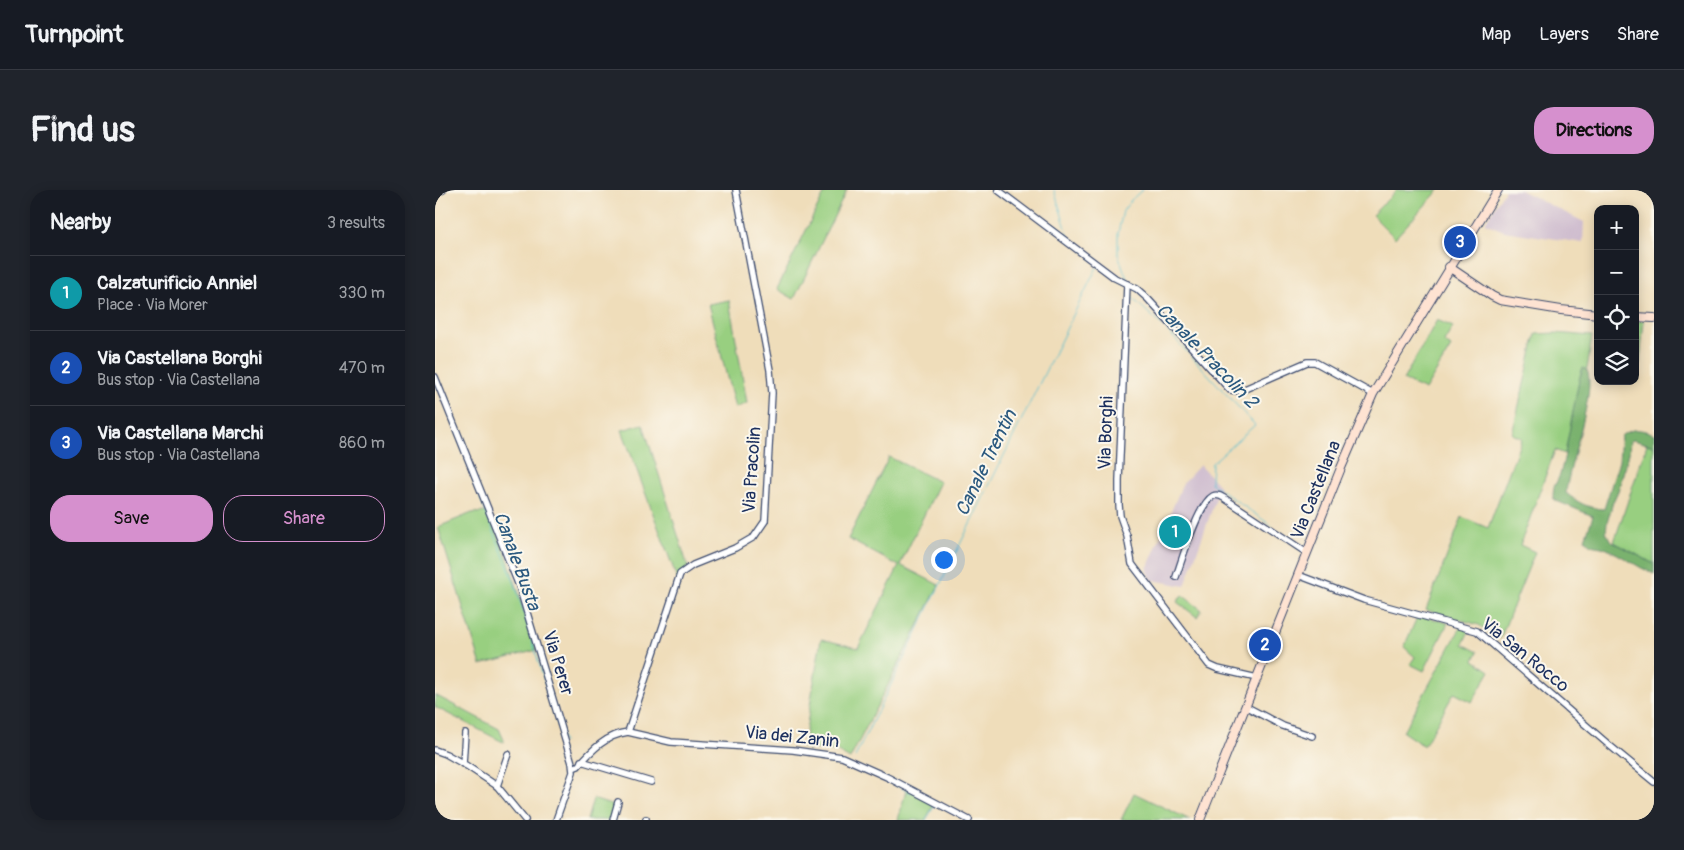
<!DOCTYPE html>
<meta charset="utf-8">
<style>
body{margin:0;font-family:Pangolin,sans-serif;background:#20242c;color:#f1f3f6}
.controls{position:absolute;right:15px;top:15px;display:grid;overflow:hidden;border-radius:10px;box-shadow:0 2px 12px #0003}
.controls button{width:45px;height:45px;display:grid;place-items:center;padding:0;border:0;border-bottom:1px solid #363941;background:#171b24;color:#f1f3f6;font:25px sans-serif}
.you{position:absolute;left:508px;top:369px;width:18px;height:18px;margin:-12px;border:4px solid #fff;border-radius:50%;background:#1a73e8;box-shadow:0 0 0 8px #1a73e833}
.badge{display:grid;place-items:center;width:32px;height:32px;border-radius:50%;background:#d690ce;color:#fff;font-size:16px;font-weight:700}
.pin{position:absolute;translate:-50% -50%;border:2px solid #fff;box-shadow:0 1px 5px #0006}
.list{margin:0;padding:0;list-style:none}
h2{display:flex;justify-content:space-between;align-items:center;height:65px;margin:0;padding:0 20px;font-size:21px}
h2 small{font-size:16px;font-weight:400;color:#9ea1a6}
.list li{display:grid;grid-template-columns:32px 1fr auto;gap:15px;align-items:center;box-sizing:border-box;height:75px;padding:0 20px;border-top:1px solid #363941}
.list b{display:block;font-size:19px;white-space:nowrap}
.list p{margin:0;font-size:16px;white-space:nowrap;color:#9ea1a6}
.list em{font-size:16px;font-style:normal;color:#9ea1a6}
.actions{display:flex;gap:10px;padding:15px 20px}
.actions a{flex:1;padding:11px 0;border:1px solid #d690ce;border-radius:20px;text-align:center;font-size:18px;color:#d690ce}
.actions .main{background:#d690ce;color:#111}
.icon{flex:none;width:28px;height:28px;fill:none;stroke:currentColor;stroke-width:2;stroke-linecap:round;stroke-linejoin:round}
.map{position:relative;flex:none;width:1219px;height:630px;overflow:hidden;border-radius:20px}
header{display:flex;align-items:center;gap:30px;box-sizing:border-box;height:70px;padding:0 25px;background:#171b24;border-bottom:1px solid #363941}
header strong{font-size:24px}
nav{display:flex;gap:28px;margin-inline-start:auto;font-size:18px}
.intro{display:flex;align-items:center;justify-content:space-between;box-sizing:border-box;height:120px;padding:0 30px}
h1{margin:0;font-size:35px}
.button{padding:12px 22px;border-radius:20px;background:#d690ce;color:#111;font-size:18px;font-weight:700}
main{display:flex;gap:30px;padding:0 30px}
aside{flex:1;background:#171b24;border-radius:20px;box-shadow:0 2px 12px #0003}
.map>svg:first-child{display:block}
</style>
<header>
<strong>Turnpoint</strong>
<nav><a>Map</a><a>Layers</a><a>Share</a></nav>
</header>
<div class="intro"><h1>Find us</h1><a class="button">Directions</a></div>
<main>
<aside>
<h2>Nearby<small>3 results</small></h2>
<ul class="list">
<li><span class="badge" style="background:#0f9aa8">1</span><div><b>Calzaturificio Anniel</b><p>Place · Via Morer</p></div><em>330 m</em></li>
<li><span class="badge" style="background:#1a4fb4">2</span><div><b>Via Castellana Borghi</b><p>Bus stop · Via Castellana</p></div><em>470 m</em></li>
<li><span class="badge" style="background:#1a4fb4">3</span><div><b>Via Castellana Marchi</b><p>Bus stop · Via Castellana</p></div><em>860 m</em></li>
</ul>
<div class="actions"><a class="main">Save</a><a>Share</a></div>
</aside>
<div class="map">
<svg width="1219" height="630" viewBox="0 0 1219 630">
<rect width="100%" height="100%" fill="#fbf7ec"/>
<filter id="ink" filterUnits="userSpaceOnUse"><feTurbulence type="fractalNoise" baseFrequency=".02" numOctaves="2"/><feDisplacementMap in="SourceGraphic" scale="10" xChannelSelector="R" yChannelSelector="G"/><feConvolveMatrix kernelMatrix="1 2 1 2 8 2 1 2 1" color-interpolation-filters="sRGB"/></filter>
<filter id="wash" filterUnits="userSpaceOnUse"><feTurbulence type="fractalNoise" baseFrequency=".0096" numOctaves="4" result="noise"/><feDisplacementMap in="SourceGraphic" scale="20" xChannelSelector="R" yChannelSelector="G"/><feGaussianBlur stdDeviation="1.12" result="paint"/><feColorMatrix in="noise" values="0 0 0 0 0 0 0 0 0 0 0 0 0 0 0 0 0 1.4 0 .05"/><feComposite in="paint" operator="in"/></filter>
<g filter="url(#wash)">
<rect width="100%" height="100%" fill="#efddba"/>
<g fill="#cfbdcf">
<path d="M1070,0H1085L1149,32L1148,53L1069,41L1050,33Z"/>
<path d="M765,275L785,297L750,396L717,390L712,379L748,293Z"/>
</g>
<g fill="#98cf80" stroke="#5a7f6f">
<path d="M391,0H412L359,109L342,99Z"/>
<path d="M962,0H1004L960,48L937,25Z"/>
<path d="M294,110L312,213L300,218L273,114Z"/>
<path d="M1002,130L1018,137L1009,152L1016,157L990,200L968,190Z"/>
<path d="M1200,131H1209L1203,192L1200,191Z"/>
<path d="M1120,143L1157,146L1152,180L1148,178L1146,182L1130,264L1120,260L1085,355L1100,362L1065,449L1044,435L991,420L1027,327L1053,338L1087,248L1077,244L1101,144Z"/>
<path d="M208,234L253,377L243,391L187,240Z"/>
<path d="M1212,254L1219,256V374L1179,352Z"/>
<path d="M454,267L505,292L465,375L504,395L415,569L401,561L368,558L386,449L423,458L464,376L413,349Z"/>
<path d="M54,322L73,369L102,460L46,475L3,337L37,323Z"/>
<path d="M747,405L767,420L762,427L742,412Z"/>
<path d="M983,425L1013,433L989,481L975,474L980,467L969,457Z"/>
<path d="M1026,437L1035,439L1028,454L1043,462L1039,470L1055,481L1037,512L1019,503L989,556L968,542Z"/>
<path d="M0,505L64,539L69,550L68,552L0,517Z"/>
<path d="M472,597L500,612L491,630H463Z"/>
<path d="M699,603L755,630H686Z"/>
<path d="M158,609L179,616L174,630H152Z"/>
</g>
<path fill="#7ab26e" stroke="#4a7066" d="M1148,178L1152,180C1162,200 1133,277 1131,303C1142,312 1154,319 1169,319L1184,271L1186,246C1197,237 1206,239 1219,244V256L1199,250L1195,251L1194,263L1183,301L1178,312L1172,333L1171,342L1175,350L1219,374V384C1202,377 1187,365 1170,358C1161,355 1156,358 1150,349L1158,326L1119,310L1118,305L1119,297L1125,285L1129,269L1144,190Z"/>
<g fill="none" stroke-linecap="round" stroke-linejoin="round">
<g stroke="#51bccd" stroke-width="1">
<path d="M619,0L635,51"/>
<path d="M693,92L683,64V43L688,21L696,10L707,0"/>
<path d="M694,105L730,138L820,235L777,273L776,293L837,336"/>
<path d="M45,308L80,394L128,552"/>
<path d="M420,567L662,77"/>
<path d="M449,589L476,603"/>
<path d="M491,630L500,615"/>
</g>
</g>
</g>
<g filter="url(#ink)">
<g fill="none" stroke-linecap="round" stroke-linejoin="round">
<g stroke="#3b496c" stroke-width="8">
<g id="street">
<path d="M563,0L680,88L702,99L713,109L795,200L805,201L872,172H880L938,204"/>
<path d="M0,3L8,0"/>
<path d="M692,94L684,290V315L685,326L692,346L697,374L774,475L783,479L822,488"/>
<path d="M0,187L84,396L137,573L138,582L121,630"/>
<path d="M863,385L929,410L1042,441L1174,555L1219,592"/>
<path d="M741,387C747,370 763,314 778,306C782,304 786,306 789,308L872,363"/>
<path d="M810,516L848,536L877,546"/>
<path d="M193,542L236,552L358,560L407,567L452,587L534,630"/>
<path d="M0,560L11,564L32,576L62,596L90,630"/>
<path d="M146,571L216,592"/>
<path d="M28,574L30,543"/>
<path d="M138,578L143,576C157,560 171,545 193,542L245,384L258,375L300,358L319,347L330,331L337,203L335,180L301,0"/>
<path d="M62,596L73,564"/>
<path d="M178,630L183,612"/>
<path d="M211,630V629"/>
</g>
</g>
<g stroke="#3b496c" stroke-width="10">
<g id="secondary">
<path d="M1014,77L1057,106L1065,110L1126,120L1163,124"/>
<path d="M1200,127L1219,128"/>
<path d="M765,630L906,278L938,204L1063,0"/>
</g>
</g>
<use href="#street" stroke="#fff" stroke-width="5.5"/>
<use href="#secondary" stroke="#fee3d2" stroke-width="8"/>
</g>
</g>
<g text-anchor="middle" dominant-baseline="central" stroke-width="4" stroke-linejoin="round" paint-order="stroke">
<g font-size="18" fill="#1b2f5e" stroke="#fbf7ec">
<text transform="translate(671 243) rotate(-88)">Via Borghi</text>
<text transform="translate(317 280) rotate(-86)">Via Pracolin</text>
<text transform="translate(881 300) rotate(-68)">Via Castellana</text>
<text transform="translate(1090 465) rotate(39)">Via San Rocco</text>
<text transform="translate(123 473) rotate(73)">Via Perer</text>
<text transform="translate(357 547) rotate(6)">Via dei Zanin</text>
</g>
<g font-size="19" font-style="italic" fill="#2b597f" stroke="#fbf7ec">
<text transform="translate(772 166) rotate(46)">Canale Pracolin 2</text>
<text transform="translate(551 273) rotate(-64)">Canale Trentin</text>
<text transform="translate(82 371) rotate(70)">Canale Busta</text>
</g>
</g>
</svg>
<div class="controls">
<button>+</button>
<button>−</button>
<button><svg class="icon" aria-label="locate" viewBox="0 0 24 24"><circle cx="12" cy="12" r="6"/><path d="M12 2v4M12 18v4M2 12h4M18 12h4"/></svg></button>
<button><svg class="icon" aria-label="layers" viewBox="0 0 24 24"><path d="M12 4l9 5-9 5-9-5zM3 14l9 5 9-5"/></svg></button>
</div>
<div class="you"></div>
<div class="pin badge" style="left:740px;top:342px;background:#0f9aa8">1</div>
<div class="pin badge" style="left:830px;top:455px;background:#1a4fb4">2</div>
<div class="pin badge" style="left:1025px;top:52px;background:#1a4fb4">3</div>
</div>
</main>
